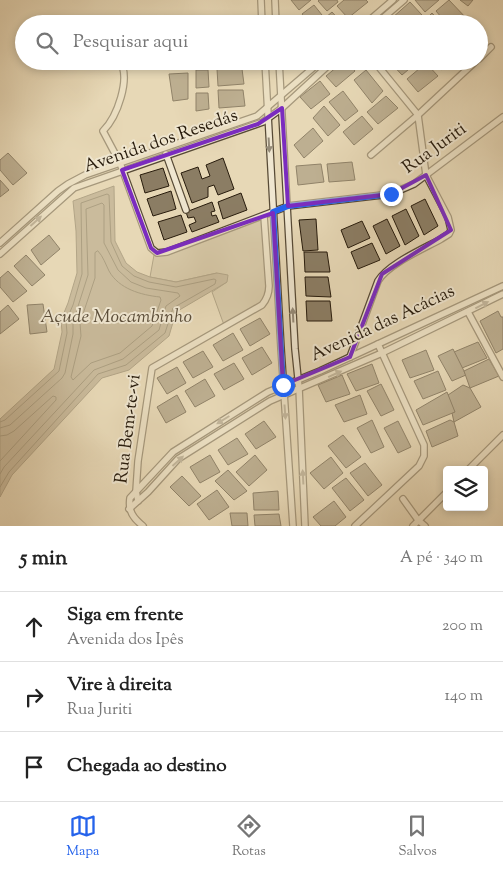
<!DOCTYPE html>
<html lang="pt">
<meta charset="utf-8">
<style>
body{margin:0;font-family:"Sorts Mill Goudy",serif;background:#f6f6f6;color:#222}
.controls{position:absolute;right:15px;bottom:15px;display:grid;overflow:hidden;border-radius:5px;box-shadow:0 2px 8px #0003}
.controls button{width:45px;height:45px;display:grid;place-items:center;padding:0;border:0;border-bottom:1px solid #e0e0e0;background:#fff;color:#222;font:25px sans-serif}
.stop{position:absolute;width:15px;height:15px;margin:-11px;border:4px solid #2563eb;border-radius:50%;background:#fff}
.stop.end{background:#2563eb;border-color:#fff;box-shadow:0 1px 5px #0008}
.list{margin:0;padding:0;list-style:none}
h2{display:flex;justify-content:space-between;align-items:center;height:65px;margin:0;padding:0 20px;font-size:21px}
h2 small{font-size:16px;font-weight:400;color:#767676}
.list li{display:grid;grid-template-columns:32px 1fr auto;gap:15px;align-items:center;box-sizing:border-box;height:70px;padding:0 20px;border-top:1px solid #e0e0e0}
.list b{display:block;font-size:19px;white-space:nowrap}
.list p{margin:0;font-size:16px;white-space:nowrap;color:#767676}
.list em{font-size:16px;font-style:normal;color:#767676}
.icon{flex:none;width:28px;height:28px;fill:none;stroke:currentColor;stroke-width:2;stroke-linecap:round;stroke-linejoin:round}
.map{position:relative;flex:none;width:503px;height:526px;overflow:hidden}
.search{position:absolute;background:#fff;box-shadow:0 2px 8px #0003;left:15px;right:15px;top:15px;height:55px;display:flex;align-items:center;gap:12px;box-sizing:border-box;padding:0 18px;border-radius:28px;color:#767676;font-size:19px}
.sheet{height:275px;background:#fff}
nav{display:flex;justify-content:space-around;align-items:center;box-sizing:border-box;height:70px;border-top:1px solid #e0e0e0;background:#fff;font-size:14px;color:#767676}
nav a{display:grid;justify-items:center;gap:2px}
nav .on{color:#2563eb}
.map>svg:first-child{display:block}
</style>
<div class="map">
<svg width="503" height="526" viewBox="0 0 503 526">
<rect width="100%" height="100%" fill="#e7d8b6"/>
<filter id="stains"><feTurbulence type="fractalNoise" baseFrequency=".004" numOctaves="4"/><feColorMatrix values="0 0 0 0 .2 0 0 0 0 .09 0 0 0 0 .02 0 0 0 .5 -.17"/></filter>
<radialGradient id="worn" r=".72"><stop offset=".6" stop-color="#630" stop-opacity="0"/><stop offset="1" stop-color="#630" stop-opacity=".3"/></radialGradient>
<path fill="#c6b899" stroke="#766a52" d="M264,217L267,294L261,304L224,325L212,292L227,282L217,273L176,282L150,277L154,255Z"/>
<path fill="#a6987c" stroke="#73664f" d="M114,186L115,241L126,263L137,272L150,277L176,282L217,273L228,275L227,282L176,312L169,336L129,370L102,378L12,475L0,497V419L54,369L62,332L61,320L68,303L77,273L76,231L73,201Z"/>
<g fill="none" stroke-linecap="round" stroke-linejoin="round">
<g stroke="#665a44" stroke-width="1">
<path d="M98,251C103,256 106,265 109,271C119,289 141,295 160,297L161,300L152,326L120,353L91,363L73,380L71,377L81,336L80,323L95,278V253Z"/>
<path d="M0,422L5,420L59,371L67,333L66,321L73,305L82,274L81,203L107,194L109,195L111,242L122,266L134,276L149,282L176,287L214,279L216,280L215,284L173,308L165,333L126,365L98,374L9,472L0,487"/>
<path d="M0,428L10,425L62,378L65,373L73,334V322L88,275L86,209L102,203L104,205V243L118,270L131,282L146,288L178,293L180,296L166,306L159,330L123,359L94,370L4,467L0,474"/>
<path d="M0,436L7,435L14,431L53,396L56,397V400L0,461"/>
</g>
</g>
<g fill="#8b7d64" stroke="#271b0c">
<path d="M291,0H311L299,10Z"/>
<path d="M319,0H337L338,2L327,11L318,1Z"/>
<path d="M344,0H366L368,2L348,18L337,6Z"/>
<path d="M415,0H439L425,12Z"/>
<path d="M449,0L468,20L463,24H447L436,11Z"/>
<path d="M460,0H473L468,6Z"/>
<path d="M410,2L422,15L411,24H396L392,18Z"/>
<path d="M314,5L322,15L310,24L302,14Z"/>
<path d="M332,12L343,24H318Z"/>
<path d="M432,13L442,24H421Z"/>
<path d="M479,27L484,33L479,37Z"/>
<path d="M215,61H241L242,62L216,64Z"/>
<path d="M344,61H347L355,71L336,87L326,76Z"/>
<path d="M389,61H413L415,64L402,75Z"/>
<path d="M434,61H452L441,70Z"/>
<path d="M426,63L438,76L418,92L407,79Z"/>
<path d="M217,69H242L244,84L218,86Z"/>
<path d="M196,70H208L209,87L196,88Z"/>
<path d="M366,70L383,91L372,103L354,80Z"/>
<path d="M188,73V99L173,101L169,74Z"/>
<path d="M320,81L330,94L311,109L300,97Z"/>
<path d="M218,90H243L245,106L219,108Z"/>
<path d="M343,91L358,111L345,121L329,102Z"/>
<path d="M196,93H208L209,109L196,111Z"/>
<path d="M386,96L398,108L378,124L367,112Z"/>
<path d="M324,106L340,125L328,136L313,118Z"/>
<path d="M362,116L373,129L354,145L343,132Z"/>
<path d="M313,128L323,141L304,158L294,145Z"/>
<path d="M8,153L27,173L13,185L0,170V160Z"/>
<path d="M223,158L234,189L218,195L214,185L208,187V197L192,203L181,173L198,167L202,179L210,176L206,165Z"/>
<path d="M352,162L355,180L329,182L327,164Z"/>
<path d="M321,164L324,182L298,185L296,166Z"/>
<path d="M163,168L169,186L145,193L140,175Z"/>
<path d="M0,180L9,190L0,197Z"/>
<path d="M171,191L176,209L153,216L147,199Z"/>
<path d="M241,193L247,210L223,219L218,202Z"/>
<path d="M425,199L438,226L424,235L411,206Z"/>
<path d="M212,202L215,211L211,212L212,216L216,215L219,222L192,232L189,225L196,222L194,217L188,218L186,212Z"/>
<path d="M406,209L419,236L405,245L392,216Z"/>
<path d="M181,215L187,232L164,240L158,222Z"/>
<path d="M316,219L318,250L303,251L299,220Z"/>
<path d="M387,219L400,246L386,254L373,226Z"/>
<path d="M362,221L370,238L348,248L341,230Z"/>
<path d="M49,235L60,249L41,265L31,250Z"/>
<path d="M372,243L380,260L358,269L351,252Z"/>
<path d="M304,252H327L330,272H305Z"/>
<path d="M26,255L45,275L32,286L14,266Z"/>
<path d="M8,271L27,291L13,302L0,287V278Z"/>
<path d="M305,277H328L331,297L306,296Z"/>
<path d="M306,301H330L332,321H307Z"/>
<path d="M43,304L47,332L30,334L27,305Z"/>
<path d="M8,305L19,319L0,334V312Z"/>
<path d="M498,311L501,317H503V349L496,353L480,321Z"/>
<path d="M260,318L270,334L250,346L240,329Z"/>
<path d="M233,333L243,350L223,361L213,345Z"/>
<path d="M478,342L487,358L462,368L454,352Z"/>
<path d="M262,347L272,363L252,375L242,358Z"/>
<path d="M453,349L466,375L452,381L438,356Z"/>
<path d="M426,350L434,370L410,378L402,360Z"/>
<path d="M203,351L213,367L193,378L183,362Z"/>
<path d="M489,359L499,376L470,388L464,371Z"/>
<path d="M234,363L244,379L224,390L214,374Z"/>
<path d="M372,364L379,383L356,391L347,374Z"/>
<path d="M177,367L186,383L167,394L157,378Z"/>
<path d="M438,371L446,390L423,399L414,381Z"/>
<path d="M342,375L350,394L326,402L318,385Z"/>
<path d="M205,379L215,396L195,407L185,391Z"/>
<path d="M381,384L394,410L381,416L367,391Z"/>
<path d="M463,385L470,388L481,407L454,422L448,395Z"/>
<path d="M447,392L455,412L423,425L416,410Z"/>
<path d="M177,395L186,412L166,423L157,407Z"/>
<path d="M360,395L367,414L344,422L335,405Z"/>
<path d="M372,420L384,447L371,453L357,428Z"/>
<path d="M450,420L454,422L458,436L432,447L426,431Z"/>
<path d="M264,421L276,437L256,449L245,434Z"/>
<path d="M398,421L411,447L398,453L384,428Z"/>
<path d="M343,435L361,457L346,468L328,446Z"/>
<path d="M237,438L248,454L228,465L218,450Z"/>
<path d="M210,455L220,472L200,483L190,467Z"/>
<path d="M255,455L267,470L249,486L236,472Z"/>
<path d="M331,457L343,473L324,489L310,473Z"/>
<path d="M365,463L382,485L368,496L350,473Z"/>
<path d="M228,470L247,491L234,500L215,481Z"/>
<path d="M182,476L201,496L189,506L170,487Z"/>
<path d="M346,478L364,500L350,511L332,488Z"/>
<path d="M217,490L229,507L209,520L197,504Z"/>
<path d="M278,491L279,510H254L253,493Z"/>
<path d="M334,501L346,517L335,526H321L313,517Z"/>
<path d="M230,513H247L248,526H232Z"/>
<path d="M279,514L281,526H255L254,515Z"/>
</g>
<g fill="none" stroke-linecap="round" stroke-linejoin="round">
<g stroke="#574a36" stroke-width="8">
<g id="street">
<path d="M261,0L262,24"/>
<path d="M275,0L276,24"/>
<path d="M365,24L393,0"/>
<path d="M376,24L404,0"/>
<path d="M479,59L491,47"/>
<path d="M120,61C131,79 117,117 103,131L120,163L151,248L157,253L167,252L288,206L391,194L414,184L503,117"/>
<path d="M265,61L281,348L293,526"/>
<path d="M279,61L295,349L299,388L305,526"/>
<path d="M166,154L186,210"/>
<path d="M371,155L418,115L476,61"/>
<path d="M0,243L58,191L68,184L85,175L257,116L321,61"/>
<path d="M0,254L74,188L263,122L282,108L333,61"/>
<path d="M468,312L503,377"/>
<path d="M350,357L378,281C388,264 423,249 441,239L449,234L451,230L448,217L426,175L418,115L374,61"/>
<path d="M468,470L503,435"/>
<path d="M403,499L418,520L425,526"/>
<path d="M138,501L136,491L138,461L152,368L262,305C267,299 269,293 269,286L264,216"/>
<path d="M129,509L148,492L178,459L270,401L382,353L503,294"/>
<path d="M143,526C133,518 128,511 130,498L173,452L268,392L320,371L503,286"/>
<path d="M355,526L419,466L424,456V445L378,344"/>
<path d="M413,526L447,492"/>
</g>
</g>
<use href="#street" stroke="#efe6d0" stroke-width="5.5"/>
</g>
<defs><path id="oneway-solid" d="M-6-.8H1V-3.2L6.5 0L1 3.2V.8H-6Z" transform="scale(1.25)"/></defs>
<g fill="#958b78">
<use href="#oneway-solid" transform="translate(269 145) rotate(87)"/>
<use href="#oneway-solid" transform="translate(36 221) rotate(-42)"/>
<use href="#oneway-solid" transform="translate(482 305) rotate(-27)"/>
<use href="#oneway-solid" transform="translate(293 315) rotate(-93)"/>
<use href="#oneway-solid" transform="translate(335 374) rotate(-24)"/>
<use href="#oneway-solid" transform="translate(285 412) rotate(86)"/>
<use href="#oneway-solid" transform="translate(223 420) rotate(148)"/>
<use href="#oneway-solid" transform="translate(178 461) rotate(-42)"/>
<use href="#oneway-solid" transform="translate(303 477) rotate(-93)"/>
</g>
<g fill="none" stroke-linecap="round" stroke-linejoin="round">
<path stroke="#2563eb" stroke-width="6" d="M283,385L273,212L288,206L391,194"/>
</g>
<path d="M0 0H503V526H0ZM282,108L288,206L391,194L426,175L451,230L382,274L350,357L283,385L273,213L157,253L151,248L122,170L258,124Z" fill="#e7d8b6" fill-opacity=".55" fill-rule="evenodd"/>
<path fill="none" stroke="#7b2cbf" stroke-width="4" stroke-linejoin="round" d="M282,108L288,206L391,194L426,175L451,230L382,274L350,357L283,385L273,213L157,253L151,248L122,170L258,124Z"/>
<g text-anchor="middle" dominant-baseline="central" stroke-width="4" stroke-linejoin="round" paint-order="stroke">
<g font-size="18" fill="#271b0c" stroke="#efe6d0">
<text transform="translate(161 142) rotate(-19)">Avenida dos Resedás</text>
<text transform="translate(435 149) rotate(-36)">Rua Juriti</text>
<text transform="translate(383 324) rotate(-25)">Avenida das Acácias</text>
<text transform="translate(129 429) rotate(-83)">Rua Bem-te-vi</text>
</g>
<g font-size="19" font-style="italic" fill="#5a4d39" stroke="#efe6d0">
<text x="116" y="317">Açude Mocambinho</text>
</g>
</g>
<rect width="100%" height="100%" filter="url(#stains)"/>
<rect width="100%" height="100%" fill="url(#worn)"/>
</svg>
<div class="controls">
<button><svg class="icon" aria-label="layers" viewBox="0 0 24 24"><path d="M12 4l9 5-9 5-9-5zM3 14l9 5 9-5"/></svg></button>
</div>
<div class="stop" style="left:283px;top:385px"></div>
<div class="stop end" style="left:391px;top:194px"></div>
<div class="search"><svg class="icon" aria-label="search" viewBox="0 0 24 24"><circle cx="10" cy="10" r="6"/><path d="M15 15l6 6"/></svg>Pesquisar aqui</div>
</div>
<section class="sheet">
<h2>5 min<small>A pé · 340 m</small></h2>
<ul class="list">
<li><svg class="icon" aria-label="ahead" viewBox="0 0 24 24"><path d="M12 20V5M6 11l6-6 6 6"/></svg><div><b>Siga em frente</b><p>Avenida dos Ipês</p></div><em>200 m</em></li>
<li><svg class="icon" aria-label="right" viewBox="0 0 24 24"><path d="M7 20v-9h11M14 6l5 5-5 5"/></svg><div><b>Vire à direita</b><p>Rua Juriti</p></div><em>140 m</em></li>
<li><svg class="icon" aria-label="arrive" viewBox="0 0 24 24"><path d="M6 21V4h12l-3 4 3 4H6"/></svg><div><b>Chegada ao destino</b></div></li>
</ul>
</section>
<nav>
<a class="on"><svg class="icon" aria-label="map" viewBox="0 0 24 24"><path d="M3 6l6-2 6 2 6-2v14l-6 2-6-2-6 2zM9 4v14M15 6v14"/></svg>Mapa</a>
<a><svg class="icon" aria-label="directions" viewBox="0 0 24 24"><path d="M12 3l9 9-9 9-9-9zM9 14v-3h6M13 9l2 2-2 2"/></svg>Rotas</a>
<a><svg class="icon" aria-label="saved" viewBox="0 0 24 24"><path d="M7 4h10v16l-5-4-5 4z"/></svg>Salvos</a>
</nav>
